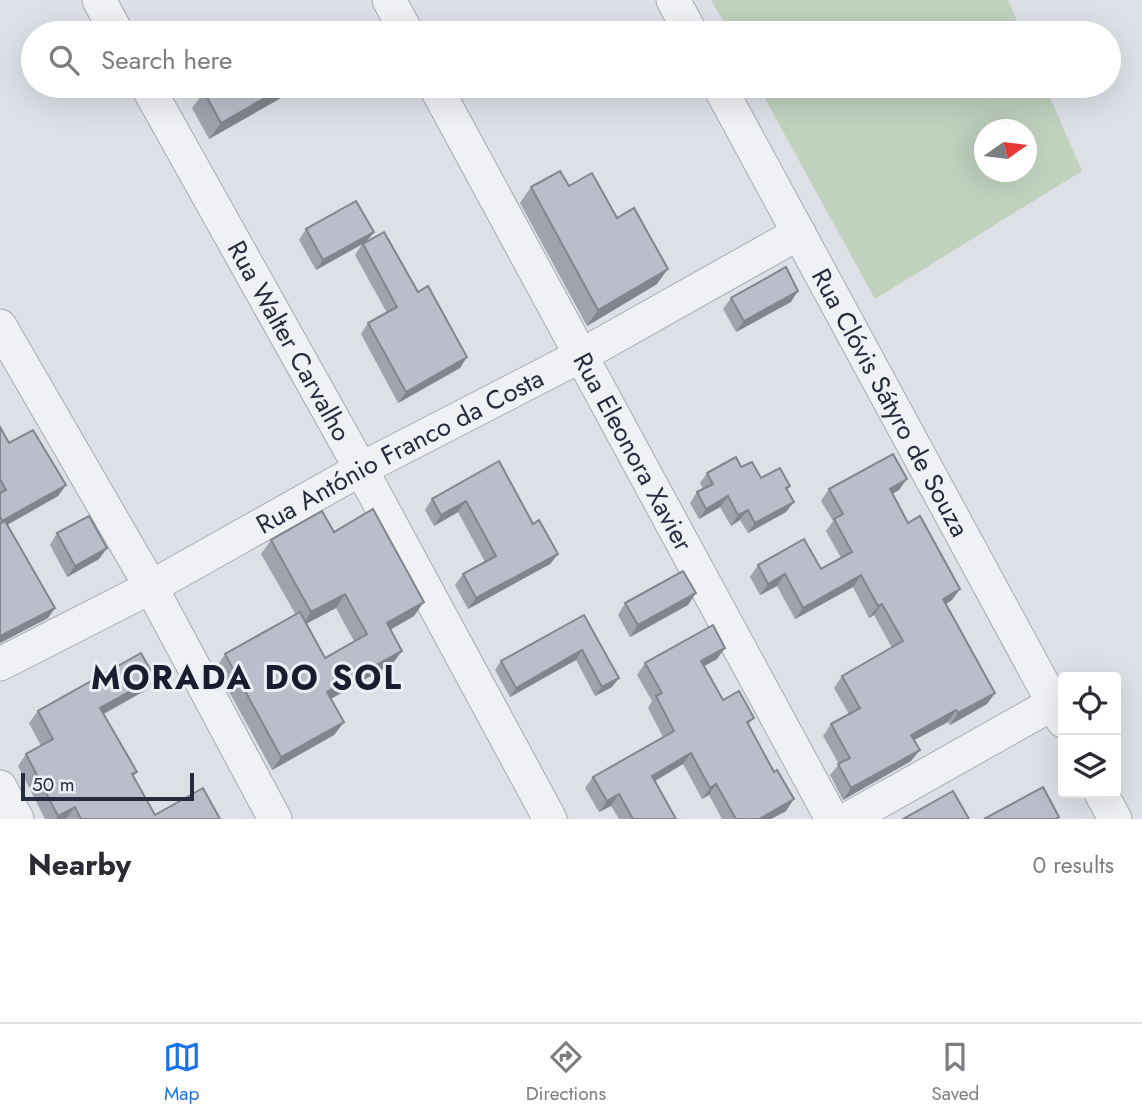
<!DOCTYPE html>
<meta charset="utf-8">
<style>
body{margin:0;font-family:Jost,sans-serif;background:#f2f2f3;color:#2b2b33}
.controls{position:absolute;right:21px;bottom:21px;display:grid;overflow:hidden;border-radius:7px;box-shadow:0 7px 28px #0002}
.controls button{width:63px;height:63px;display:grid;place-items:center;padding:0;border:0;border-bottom:2px solid #e1e1e2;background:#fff;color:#2b2b33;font:35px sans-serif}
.compass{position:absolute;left:974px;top:119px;width:63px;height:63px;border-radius:50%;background:#fff;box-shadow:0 7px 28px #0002;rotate:76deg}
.scale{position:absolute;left:21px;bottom:18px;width:173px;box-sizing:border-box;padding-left:7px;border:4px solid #262c3e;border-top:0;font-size:19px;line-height:24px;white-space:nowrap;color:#262c3e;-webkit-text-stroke:5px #eceff5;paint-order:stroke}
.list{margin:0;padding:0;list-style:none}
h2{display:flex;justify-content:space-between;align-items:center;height:91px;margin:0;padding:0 28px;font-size:30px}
h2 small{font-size:23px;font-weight:400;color:#7c7c81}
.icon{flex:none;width:38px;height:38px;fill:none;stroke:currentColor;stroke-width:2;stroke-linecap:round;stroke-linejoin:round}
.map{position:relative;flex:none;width:1142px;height:819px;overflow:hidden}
.search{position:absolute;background:#fff;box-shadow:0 7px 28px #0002;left:21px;right:21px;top:21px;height:77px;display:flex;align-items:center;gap:18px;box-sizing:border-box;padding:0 24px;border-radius:38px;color:#7c7c81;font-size:26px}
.sheet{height:203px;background:#fff}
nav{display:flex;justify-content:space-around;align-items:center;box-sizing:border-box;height:98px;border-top:2px solid #e1e1e2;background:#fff;font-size:19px;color:#7c7c81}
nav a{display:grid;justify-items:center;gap:4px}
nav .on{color:#1a73e8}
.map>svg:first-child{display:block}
</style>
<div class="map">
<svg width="1142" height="819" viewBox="0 0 1142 819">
<rect width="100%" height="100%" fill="#dde0e7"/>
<g fill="#c0d1be" fill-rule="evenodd">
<path d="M711,0H1008L1022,33H730Z"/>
<path d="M758,86H1045L1082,171L875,299ZM984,130H1026V172H984Z"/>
</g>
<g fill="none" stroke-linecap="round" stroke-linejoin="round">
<g stroke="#a6aab4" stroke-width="35">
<g id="minor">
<path d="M99,0L117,33"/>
<path d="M389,0L407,33"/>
<path d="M673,0L691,33"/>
<path id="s1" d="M147,86L361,469L550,819"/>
<path id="s2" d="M435,86L832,819"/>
<path id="s3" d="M719,86L1063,721"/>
<path d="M0,326L151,587L275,819"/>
<path id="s4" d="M0,664L151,587L361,469L582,355L799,233"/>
<path d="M0,787L17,819"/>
<path d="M1101,793L1115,819"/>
<path d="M848,819L1054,703"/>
</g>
</g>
<use href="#minor" stroke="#f0f1f5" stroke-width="33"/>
</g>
<g fill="#a0a3ae" fill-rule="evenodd">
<path d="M295,90L209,139L192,108L204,92Z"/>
<path d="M569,186L617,218L657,284L587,326L520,203L531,187Z"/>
<path d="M306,229L374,232L367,241L460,368L398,403L361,334L368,323L387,313L355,255L362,244L316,270L299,240Z"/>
<path d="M731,298L791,302L736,332L723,309Z"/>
<path d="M0,427L9,443L66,485L58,496L7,525L48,618L0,643Z"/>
<path d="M499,461L533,524L558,554L550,564L468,609L455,585L463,574L485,562L458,512L434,526L425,510L432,499Z"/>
<path d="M741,467L761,478L790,486L787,490L786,512L748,533L740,520L731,526L720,507L699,519L690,503L697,492L703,489L700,483L707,473Z"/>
<path d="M829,489L899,490L892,494L952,600L946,604L995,693L987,704L950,725L948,722L914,740L911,761L843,800L830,775L839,764L823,736L831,724L849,714L834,688L842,676L892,648L874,615L869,618L853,587L795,619L777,586L760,595L750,577L758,565L821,569L841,558L826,531L833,521L821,501Z"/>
<path d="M334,532L414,616L390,630L402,651L392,664L331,699L344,722L334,735L272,770L216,668L225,654L296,615L261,554L271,540ZM336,608L354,641L325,658L306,624Z"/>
<path d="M57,533L107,548L99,559L67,577L50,545Z"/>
<path d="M625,603L688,605L630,637L618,615Z"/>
<path d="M584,615L612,687L595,696L576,660L510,697L495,670L501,661Z"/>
<path d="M717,659L704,666L723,700L754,718L748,725L786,811L771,819H722L709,795L702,799L683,764L655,781L676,819H619L611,806L599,812L585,788L593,777L663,737L648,708L652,701L637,675L645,663Z"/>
<path d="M146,690L104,714L137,772L133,777L155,815L220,819H45L18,766L26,754L41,746L29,723L38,711Z"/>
</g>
<g fill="#82858d">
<path d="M286,86H299L295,90L209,139L221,123Z"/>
<path d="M374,232L366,242L316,270L323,260Z"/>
<path d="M668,269L657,284L587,326L598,310Z"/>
<path d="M798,291L791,302L736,332L744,321Z"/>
<path d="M467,357L460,368L398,403L406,392Z"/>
<path d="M907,479L899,490L881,500L890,489Z"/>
<path d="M66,485L58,496L0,529V524L2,521Z"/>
<path d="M728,496L720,507L699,519L706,509Z"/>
<path d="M466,501L458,512L434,526L441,515Z"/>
<path d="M794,502L786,512L748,533L755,523Z"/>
<path d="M748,510L740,520L731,526L738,515Z"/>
<path d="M107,548L99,559L67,577L75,566Z"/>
<path d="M558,554L550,564L468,609L476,598Z"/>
<path d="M785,574L777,586L760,595L768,584Z"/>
<path d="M861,575L853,587L795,619L803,608Z"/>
<path d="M960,589L952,600L935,610L943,599Z"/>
<path d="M696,593L688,605L630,637L638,625Z"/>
<path d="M345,594L336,608L302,626L311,612Z"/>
<path d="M424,602L414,616L377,637L387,623Z"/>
<path d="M882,604L874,615L869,618L878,606Z"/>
<path d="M55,608L48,618L0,643V636Z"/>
<path d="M725,648L717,659L694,672L701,661Z"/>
<path d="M582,650L576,660L510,697L516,688Z"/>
<path d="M402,651L392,664L318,706L327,692Z"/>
<path d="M155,678L146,690L92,720L100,708Z"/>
<path d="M619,678L612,687L595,696L602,687Z"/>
<path d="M995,693L987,704L950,725L958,713Z"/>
<path d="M956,710L948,722L903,746L911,735Z"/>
<path d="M344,722L334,735L272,770L281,757Z"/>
<path d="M920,750L911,761L843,800L851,788Z"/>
<path d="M691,753L683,764L645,787L652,776Z"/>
<path d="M716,784L709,795L702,799L710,788Z"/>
<path d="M619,794L611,806L599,812L607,801Z"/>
<path d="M794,799L786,811L771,819H759Z"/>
<path d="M75,807L66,819H56L58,816Z"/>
</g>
<g fill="#babeca" stroke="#82858d" stroke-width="2">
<path d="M214,86H286L221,123L204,92Z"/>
<path d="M560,171L569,186L592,173L617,218L634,208L668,269L598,310L531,187Z"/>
<path d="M356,201L374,232L323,260L306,229Z"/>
<path d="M384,232L418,292L428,286L467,357L406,392L368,323L397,307L363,244Z"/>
<path d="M786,267L798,291L744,321L731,298Z"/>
<path d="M0,427L9,443L33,430L66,485L2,521L0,517V493L6,490L0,479Z"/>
<path d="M893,454L907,479L890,489L908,523L920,516L960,589L943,599L995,693L958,713L956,710L911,735L920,750L851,788L838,764L850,758L831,724L860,708L842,676L903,641L882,604L878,606L861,575L803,608L785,574L768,584L758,565L804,539L821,569L852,552L834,519L843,514L829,489Z"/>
<path d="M736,457L741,467L752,462L761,478L780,468L790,486L786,488L794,502L755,523L748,510L738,515L728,496L706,509L697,492L713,484L707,473Z"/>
<path d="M499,461L533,524L539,520L558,554L476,598L463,574L496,556L466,501L441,515L432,499Z"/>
<path d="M373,509L424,602L387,623L402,651L327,692L344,722L281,757L225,654L300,612L325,658L367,634L345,594L311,612L271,540L322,511L334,532Z"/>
<path d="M89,516L107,548L75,566L57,533Z"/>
<path d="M5,521L55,608L0,636V524Z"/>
<path d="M683,571L696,593L638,625L625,603Z"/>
<path d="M584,615L619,678L602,687L582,650L516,688L501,661Z"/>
<path d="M713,625L725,648L701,661L723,700L739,691L754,718L747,722L774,772L777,770L794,799L759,819H736L716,784L710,788L691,753L652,776L676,819H633L619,794L607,801L593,777L674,731L656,696L662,693L645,663Z"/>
<path d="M141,653L155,678L100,708L137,772L132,774L155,815L203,788L220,819H81L75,807L58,816L26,754L53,739L38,711Z"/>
<path d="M1043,787L1059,817L1056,819H984Z"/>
<path d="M953,791L969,819H903Z"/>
</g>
<g text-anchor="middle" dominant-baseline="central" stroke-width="6" stroke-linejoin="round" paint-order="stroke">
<g font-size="26" fill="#262c3e" stroke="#eceff5">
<text stroke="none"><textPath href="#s1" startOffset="292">Rua Walter Carvalho</textPath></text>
<text stroke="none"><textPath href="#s3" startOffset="360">Rua Clóvis Sátyro de Souza</textPath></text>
<text stroke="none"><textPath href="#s4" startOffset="453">Rua António Franco da Costa</textPath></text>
<text stroke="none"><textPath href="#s2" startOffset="416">Rua Eleonora Xavier</textPath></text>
</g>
<g font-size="33" font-weight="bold" letter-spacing="2" fill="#191d2e" stroke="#eceff5">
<text x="247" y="677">MORADA DO SOL</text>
</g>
</g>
</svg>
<div class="controls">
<button><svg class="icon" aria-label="locate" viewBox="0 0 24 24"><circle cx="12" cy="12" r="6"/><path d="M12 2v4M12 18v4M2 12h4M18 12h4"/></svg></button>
<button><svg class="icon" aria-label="layers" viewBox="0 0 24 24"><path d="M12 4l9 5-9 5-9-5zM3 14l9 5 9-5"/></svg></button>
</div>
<svg class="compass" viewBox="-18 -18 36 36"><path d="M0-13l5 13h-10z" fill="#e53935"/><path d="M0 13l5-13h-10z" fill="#7c7c81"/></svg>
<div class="scale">50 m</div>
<div class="search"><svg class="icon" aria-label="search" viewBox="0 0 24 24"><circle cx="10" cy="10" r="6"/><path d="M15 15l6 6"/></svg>Search here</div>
</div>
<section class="sheet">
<h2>Nearby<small>0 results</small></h2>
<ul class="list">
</ul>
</section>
<nav>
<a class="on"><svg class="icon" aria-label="map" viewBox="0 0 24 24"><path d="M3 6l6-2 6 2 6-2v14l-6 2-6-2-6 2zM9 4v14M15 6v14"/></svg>Map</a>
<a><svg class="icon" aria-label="directions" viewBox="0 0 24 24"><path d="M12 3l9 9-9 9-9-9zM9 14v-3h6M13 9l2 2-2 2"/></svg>Directions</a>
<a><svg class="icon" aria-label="saved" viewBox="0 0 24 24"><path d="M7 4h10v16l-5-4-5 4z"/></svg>Saved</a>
</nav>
